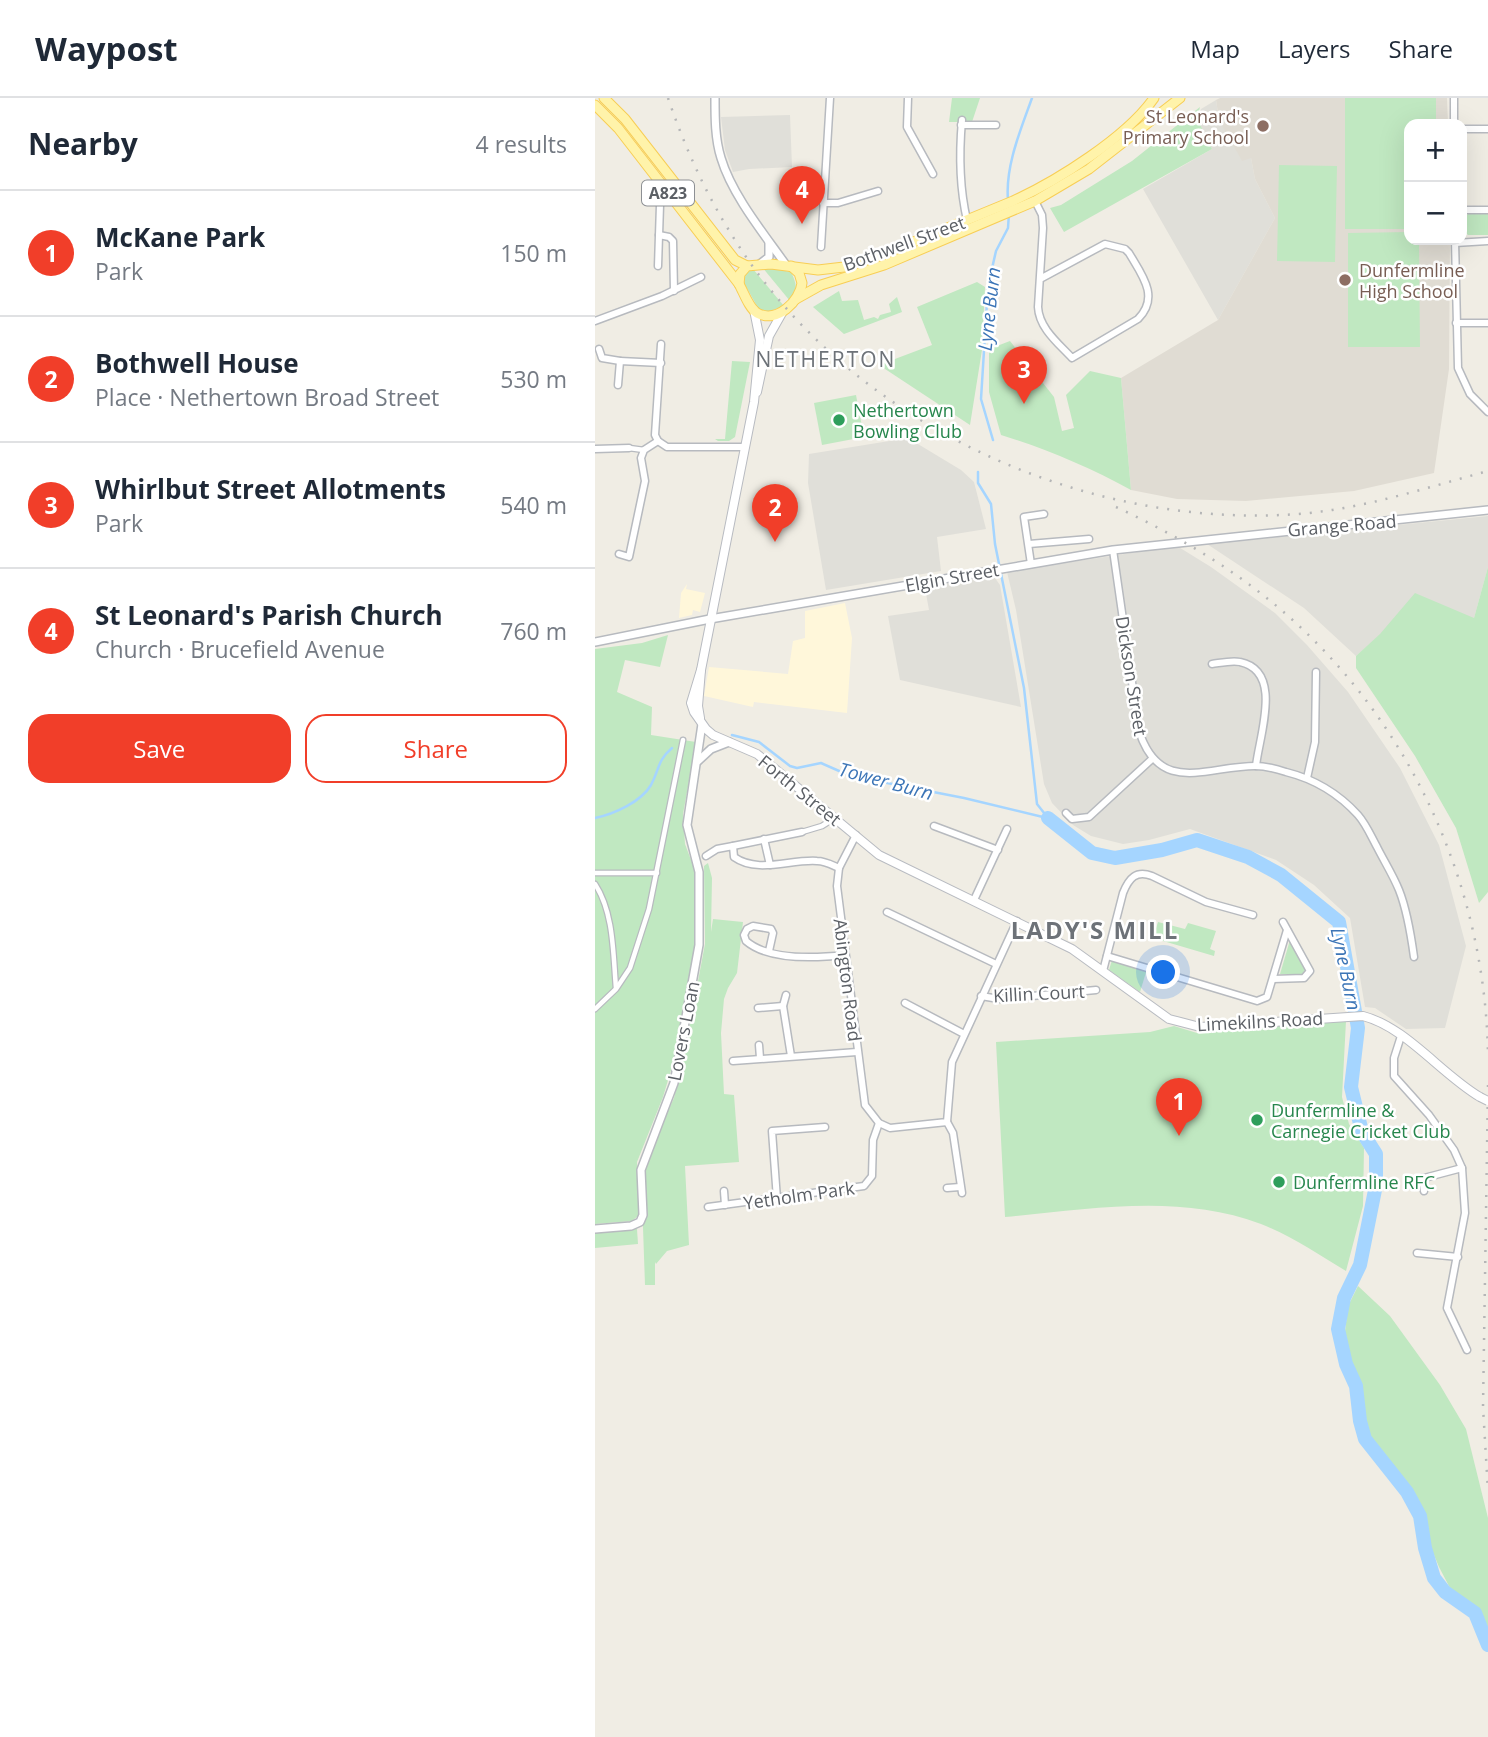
<!DOCTYPE html>
<meta charset="utf-8">
<style>
body{margin:0;font-family:"Open Sans",sans-serif;background:#f2f2f3;color:#1f2937}
.controls{position:absolute;right:21px;top:21px;display:grid;overflow:hidden;border-radius:14px;box-shadow:0 7px 28px #0002}
.controls button{width:63px;height:63px;display:grid;place-items:center;padding:0;border:0;border-bottom:2px solid #e0e1e3;background:#fff;color:#1f2937;font:35px sans-serif}
.you{position:absolute;left:569px;top:875px;width:24px;height:24px;margin:-18px;border:5px solid #fff;border-radius:50%;background:#1a73e8;box-shadow:0 0 0 10px #1a73e833}
.badge{display:grid;place-items:center;width:46px;height:46px;border-radius:50%;background:#f13e29;color:#fff;font-size:23px;font-weight:700}
.pin{position:absolute;translate:-50% -58px;filter:drop-shadow(0 2px 4px #0008)}
.pin::after{content:'';position:absolute;top:37px;width:24px;height:21px;background:inherit;clip-path:polygon(0 0,100% 0,50% 100%)}
.list{margin:0;padding:0;list-style:none}
h2{display:flex;justify-content:space-between;align-items:center;height:91px;margin:0;padding:0 28px;font-size:30px}
h2 small{font-size:23px;font-weight:400;color:#747a83}
.list li{display:grid;grid-template-columns:46px 1fr auto;gap:21px;align-items:center;box-sizing:border-box;height:126px;padding:0 28px;border-top:2px solid #e0e1e3}
.list b{display:block;font-size:26px;white-space:nowrap}
.list p{margin:0;font-size:23px;white-space:nowrap;color:#747a83}
.list em{font-size:23px;font-style:normal;color:#747a83}
.actions{display:flex;gap:14px;padding:21px 28px}
.actions a{flex:1;padding:16px 0;border:2px solid #f13e29;border-radius:21px;text-align:center;font-size:24px;color:#f13e29}
.actions .main{background:#f13e29;color:#fff}
.map{position:relative;flex:none;width:893px;height:1639px;overflow:hidden}
header{display:flex;align-items:center;gap:42px;box-sizing:border-box;height:98px;padding:0 35px;background:#fff;border-bottom:2px solid #e0e1e3}
header strong{font-size:33px}
nav{display:flex;gap:38px;margin-inline-start:auto;font-size:24px}
main{display:flex}
aside{flex:1;background:#fff}
.map>svg:first-child{display:block}
</style>
<header>
<strong>Waypost</strong>
<nav><a>Map</a><a>Layers</a><a>Share</a></nav>
</header>
<main>
<aside>
<h2>Nearby<small>4 results</small></h2>
<ul class="list">
<li><span class="badge">1</span><div><b>McKane Park</b><p>Park</p></div><em>150 m</em></li>
<li><span class="badge">2</span><div><b>Bothwell House</b><p>Place · Nethertown Broad Street</p></div><em>530 m</em></li>
<li><span class="badge">3</span><div><b>Whirlbut Street Allotments</b><p>Park</p></div><em>540 m</em></li>
<li><span class="badge">4</span><div><b>St Leonard's Parish Church</b><p>Church · Brucefield Avenue</p></div><em>760 m</em></li>
</ul>
<div class="actions"><a class="main">Save</a><a>Share</a></div>
</aside>
<div class="map">
<svg width="893" height="1639" viewBox="0 0 893 1639">
<rect width="100%" height="100%" fill="#f0ede4"/>
<g fill="#fff7da">
<path d="M92,486L91,491L110,495L105,514L98,512L97,517L84,520L86,495Z"/>
<path d="M250,505L257,540L252,615L159,604L158,609L109,598L114,569L193,576L198,543L210,540V513Z"/>
</g>
<g fill="#e0dfd9">
<path d="M621,2L624,22L656,60L660,81L680,120L623,222L548,91L617,51L602,20L606,11Z"/>
<path d="M195,17L197,69L154,71L138,74L130,52L126,19Z"/>
<path d="M313,340L366,372L379,384L391,431L342,439L346,473L231,492L213,385L214,356Z"/>
<path d="M893,418V469L879,520L785,537L761,558L709,510L612,446Z"/>
<path d="M582,448L616,469L680,515L712,547L753,594L805,670L844,747L871,848L850,930L811,931L780,910L770,909L755,820L719,787L681,762L595,731L554,742L528,746L496,738L478,727L457,705L449,686L421,512L412,474Z"/>
<path d="M397,476L405,487L426,609L305,582L293,518L334,512L330,490Z"/>
</g>
<path fill="#e0dcd3" d="M625,0H852L853,26H814V142H855L854,271L839,375L759,393L651,403L582,401L536,392L526,280L623,222L680,120L660,81L656,60L647,63L624,22L621,2Z"/>
<g fill="#c0e8c1">
<path d="M357,0H385L377,24H354Z"/>
<path d="M750,0H841V26H814V131H750Z"/>
<path d="M605,9L602,20L617,51L469,134L455,110L466,107L537,63Z"/>
<path d="M684,67L742,68L740,164L682,163Z"/>
<path d="M874,115H893V137H873L869,133V120Z"/>
<path d="M814,134V142H824L825,249H753V135Z"/>
<path d="M167,169L196,174C202,186 203,193 195,203Z"/>
<path d="M158,171L189,208L170,215L163,210L149,185L151,174Z"/>
<path d="M382,184L390,189L387,252L375,327L284,267L337,247L322,209Z"/>
<path d="M244,193L247,203L263,202L269,222L279,219L283,221L285,217L296,214L294,206L302,199L307,214L249,236L218,209Z"/>
<path d="M415,243L459,299L467,333L479,330L471,297L495,273L526,280L536,392C494,369 451,351 406,337L394,294V251Z"/>
<path d="M137,263L155,264L140,339L134,343H123L120,341H130Z"/>
<path d="M261,297L269,339L227,347L219,305Z"/>
<path d="M893,469V794L884,805L861,730L820,658L761,570V558L785,536L820,495L879,520Z"/>
<path d="M73,537L65,569L30,562L22,594L57,609L56,637L101,644L88,716L90,746L99,770L100,845L79,962L68,999L42,1064L44,1117L37,1123L0,1126V551L47,545Z"/>
<path d="M113,765L117,780L116,834L118,821L148,824L142,875L133,890L129,901L126,935L129,996L139,997L144,1064L90,1068L94,1147L72,1153L61,1166L60,1164V1187H50L46,1072L79,1000L88,963L110,846L109,768Z"/>
<path d="M563,824L590,831L593,825L621,833L615,851L620,853L619,858L558,840Z"/>
<path d="M695,842L712,870L707,876H685Z"/>
<path d="M517,862L552,871L545,894L514,872Z"/>
<path d="M751,923L747,999L754,1026L769,1050L768,1108L751,1173C723,1156 696,1138 666,1126C584,1095 496,1111 410,1119L401,944L555,934L579,928L602,935Z"/>
<path d="M42,1131L43,1146L0,1150V1134Z"/>
<path d="M763,1188L795,1218L845,1287L871,1331L893,1420V1542L877,1509L855,1490L844,1469L832,1440L827,1409L812,1385L770,1335L763,1288L751,1259L750,1233L753,1208Z"/>
</g>
<g fill="none" stroke-linecap="round" stroke-linejoin="round">
<g stroke="#a5d5ff" stroke-width="2.5">
<path d="M413,102C410,68 426,31 437,0"/>
<path d="M398,342L386,301L393,188L401,153L413,130L414,115"/>
<path d="M383,374V385L396,406L400,446L429,590L442,706L453,720"/>
<path d="M137,637L164,644L195,668L202,670L226,665L251,676L282,683L369,700L452,720"/>
<path d="M0,720C19,716 46,704 56,687C65,670 62,663 77,650"/>
</g>
<path stroke="#a5d5ff" stroke-width="14" d="M453,720L497,755L520,760L567,752L602,742L653,759L686,777L744,824L763,930L756,989L767,1034L781,1056V1087L765,1167L749,1200L743,1231L751,1266L761,1288L765,1323L770,1341L812,1394L825,1418L830,1450L839,1480L850,1494L880,1515L893,1547"/>
<g stroke="#b7babf" stroke-width="7">
<g id="pedestrian">
<path d="M34,350L49,352"/>
<path d="M207,734L227,728L238,721"/>
<path d="M0,775H62"/>
<path d="M0,786C19,815 18,856 21,890"/>
<path d="M0,911L21,891L35,870L54,811L88,642"/>
</g>
</g>
<g stroke="#b7babf" stroke-width="9">
<g id="minor">
<path d="M313,0L312,29L338,76"/>
<path d="M859,0V26"/>
<path d="M367,22C364,56 364,88 372,122"/>
<path d="M366,27H401"/>
<path d="M867,31H893"/>
<path d="M440,103L447,117L448,130L443,209C444,230 463,245 477,260L543,221C565,199 547,177 534,155L530,151L510,146L445,181"/>
<path d="M228,105H243L283,93"/>
<path d="M867,112H893"/>
<path d="M64,137L74,139L78,143L79,193"/>
<path d="M860,142L863,270L875,296L893,314"/>
<path d="M860,145L893,143"/>
<path d="M226,149L235,0"/>
<path d="M63,168L65,107"/>
<path d="M0,223L67,198L106,179"/>
<path d="M861,225H893"/>
<path d="M4,251L7,260L25,263"/>
<path d="M23,287L25,263L66,265"/>
<path d="M63,343L60,337L66,246"/>
<path d="M0,351L34,350"/>
<path d="M434,446L494,441"/>
<path d="M518,452L544,633C565,698 612,668 660,668C670,668 682,671 691,674C719,681 744,696 763,717C771,726 776,738 782,749C789,763 798,777 804,792C812,812 816,837 819,859"/>
<path d="M24,456L34,459L50,383L46,360L49,352L63,343L72,349H150"/>
<path d="M436,466L429,419L449,416"/>
<path d="M617,566C625,565 637,562 645,564C689,573 664,638 661,668"/>
<path d="M712,680L720,644L721,574"/>
<path d="M471,715L477,721L494,719L557,661"/>
<path d="M339,728L403,752"/>
<path d="M261,737L244,770L242,788L270,1007L284,1025L295,1030L352,1024L357,964L422,823"/>
<path d="M169,741L175,767"/>
<path d="M138,748L207,734"/>
<path d="M111,758L122,751L138,748L139,759C163,776 195,761 222,763C230,763 237,767 244,770"/>
<path d="M379,802L412,731"/>
<path d="M292,814L401,866"/>
<path d="M174,853L178,835L176,831L158,828L152,831L149,837L151,843C174,863 222,860 250,857"/>
<path d="M512,858L662,903L672,899L692,832"/>
<path d="M508,873L528,795C534,780 541,772 557,778L611,804L658,817"/>
<path d="M678,881L709,880L715,873L688,824"/>
<path d="M191,897L188,908L196,958"/>
<path d="M386,898L404,901L501,892"/>
<path d="M310,905L369,936"/>
<path d="M163,910L188,908"/>
<path d="M806,938L799,960V978L834,1017L859,1052L867,1070L870,1115L852,1210L872,1252"/>
<path d="M164,947L165,960"/>
<path d="M138,963L262,954"/>
<path d="M352,1024L358,1035L367,1095"/>
<path d="M827,1080L829,1093"/>
<path d="M814,1084L867,1070"/>
<path d="M352,1090L365,1089"/>
<path d="M129,1093L130,1107"/>
<path d="M182,1101L177,1033L230,1029"/>
<path d="M113,1109L269,1088L277,1078L278,1042L284,1025"/>
<path d="M822,1155L863,1159"/>
</g>
</g>
<g stroke="#b7babf" stroke-width="10">
<g id="tertiary">
<path d="M120,0C120,20 120,41 126,60C137,97 169,136 191,167"/>
<path d="M165,166L174,159V145"/>
<path d="M0,544L115,521L518,452L893,412"/>
<path d="M103,663L116,651L134,644"/>
<path d="M0,1131L36,1128L45,1124L48,1117L46,1072L79,985L104,847V774L92,727L107,626"/>
</g>
</g>
<g stroke="#b8bbc1" stroke-width="10">
<g id="secondary">
<path d="M162,294L174,238L187,215"/>
<path d="M106,572L96,605L99,614L111,631L118,637L162,656L284,757L477,851L574,921L605,929L768,918C811,929 846,976 885,999"/>
<path d="M105,620L103,608L106,572L159,304L165,242L159,212"/>
</g>
</g>
<g stroke="#f8ce55" stroke-width="11">
<g id="primary">
<path d="M9,0L30,21L140,162L152,168"/>
<path d="M0,7L23,30L144,186C149,195 154,210 162,215C182,226 205,203 207,185L204,175L196,168"/>
<path d="M144,186L145,176L152,168L176,166L223,172L249,169L282,159L418,103C462,83 532,39 559,0"/>
<path d="M201,201L226,187L289,167L440,103L494,71L585,0"/>
</g>
</g>
<use href="#pedestrian" stroke="#fff" stroke-width="4.5"/>
<use href="#minor" stroke="#fff" stroke-width="6"/>
<use href="#tertiary" stroke="#fff" stroke-width="7"/>
<use href="#secondary" stroke="#fff" stroke-width="8"/>
<use href="#primary" stroke="#fff3aa" stroke-width="9"/>
<g stroke="#b5b6b7" stroke-width="2.5" stroke-dasharray="2 9" stroke-linecap="butt">
<path d="M73,0C89,47 109,92 135,134C249,323 486,432 703,416C768,411 830,390 893,373"/>
<path d="M521,409C583,438 641,472 692,517C818,628 891,792 893,959"/>
<path d="M893,987L888,1309L893,1393"/>
</g>
<g stroke="#b8bbc1" stroke-width="10" stroke-linecap="butt">
<path id="secondary-bridge" d="M885,999L893,1003"/>
</g>
<use href="#secondary-bridge" stroke="#fff" stroke-width="8"/>
</g>
<g fill="#8d6e63" stroke="#fff" stroke-width="2.5">
<circle cx="668" cy="28" r="7"/>
<circle cx="750" cy="182" r="7"/>
</g>
<g fill="#2e9e5b" stroke="#fff" stroke-width="2.5">
<circle cx="244" cy="322" r="7"/>
<circle cx="662" cy="1022" r="7"/>
<circle cx="684" cy="1084" r="7"/>
</g>
<g text-anchor="middle" dominant-baseline="central" stroke-width="5" stroke-linejoin="round" paint-order="stroke">
<rect fill="#fff" stroke="#8d9094" stroke-width="2" x="47" y="82.5" width="52" height="25" rx="5"/>
<g font-size="16" font-weight="bold" fill="#5c6066">
<text x="73" y="95">A823</text>
</g>
<g font-size="18" fill="#785e54" stroke="#fff" text-anchor="end">
<text x="654" y="18">St Leonard's<tspan x="654" dy="21">Primary School</tspan></text>
<text x="764" y="172" text-anchor="start">Dunfermline<tspan x="764" dy="21">High School</tspan></text>
</g>
<g font-size="18" fill="#5c6066" stroke="#fff">
<text transform="translate(309 145) rotate(-20)">Bothwell Street</text>
<text transform="translate(747 427) rotate(-5)">Grange Road</text>
<text transform="translate(357 479) rotate(-10)">Elgin Street</text>
<text transform="translate(537 578) rotate(81)">Dickson Street</text>
<text transform="translate(205 692) rotate(39)">Forth Street</text>
<text transform="translate(253 882) rotate(83)">Abington Road</text>
<text transform="translate(444 895) rotate(-3)">Killin Court</text>
<text transform="translate(665 923) rotate(-3)">Limekilns Road</text>
<text transform="translate(88 933) rotate(-79)">Lovers Loan</text>
<text transform="translate(204 1097) rotate(-8)">Yetholm Park</text>
</g>
<g font-size="18" fill="#27864d" stroke="#fff" text-anchor="start">
<text x="258" y="312">Nethertown<tspan x="258" dy="21">Bowling Club</tspan></text>
<text x="676" y="1012">Dunfermline &amp;<tspan x="676" dy="21">Carnegie Cricket Club</tspan></text>
<text x="698" y="1084">Dunfermline RFC</text>
</g>
<g font-size="19" font-style="italic" fill="#3c75b7" stroke="#fff">
<text transform="translate(394 211) rotate(-84)">Lyne Burn</text>
<text transform="translate(291 683) rotate(15)">Tower Burn</text>
<text transform="translate(751 871) rotate(78)">Lyne Burn</text>
</g>
<g font-size="21" letter-spacing="2" fill="#6d7278" stroke="#fff">
<text x="231" y="261">NETHERTON</text>
</g>
<g font-size="24" font-weight="bold" letter-spacing="2" fill="#6d7278" stroke="#fff">
<text x="500" y="831">LADY'S MILL</text>
</g>
</g>
</svg>
<div class="controls">
<button>+</button>
<button>−</button>
</div>
<div class="you"></div>
<div class="pin badge" style="left:584px;top:1038px">1</div>
<div class="pin badge" style="left:180px;top:444px">2</div>
<div class="pin badge" style="left:429px;top:306px">3</div>
<div class="pin badge" style="left:207px;top:126px">4</div>
</div>
</main>
